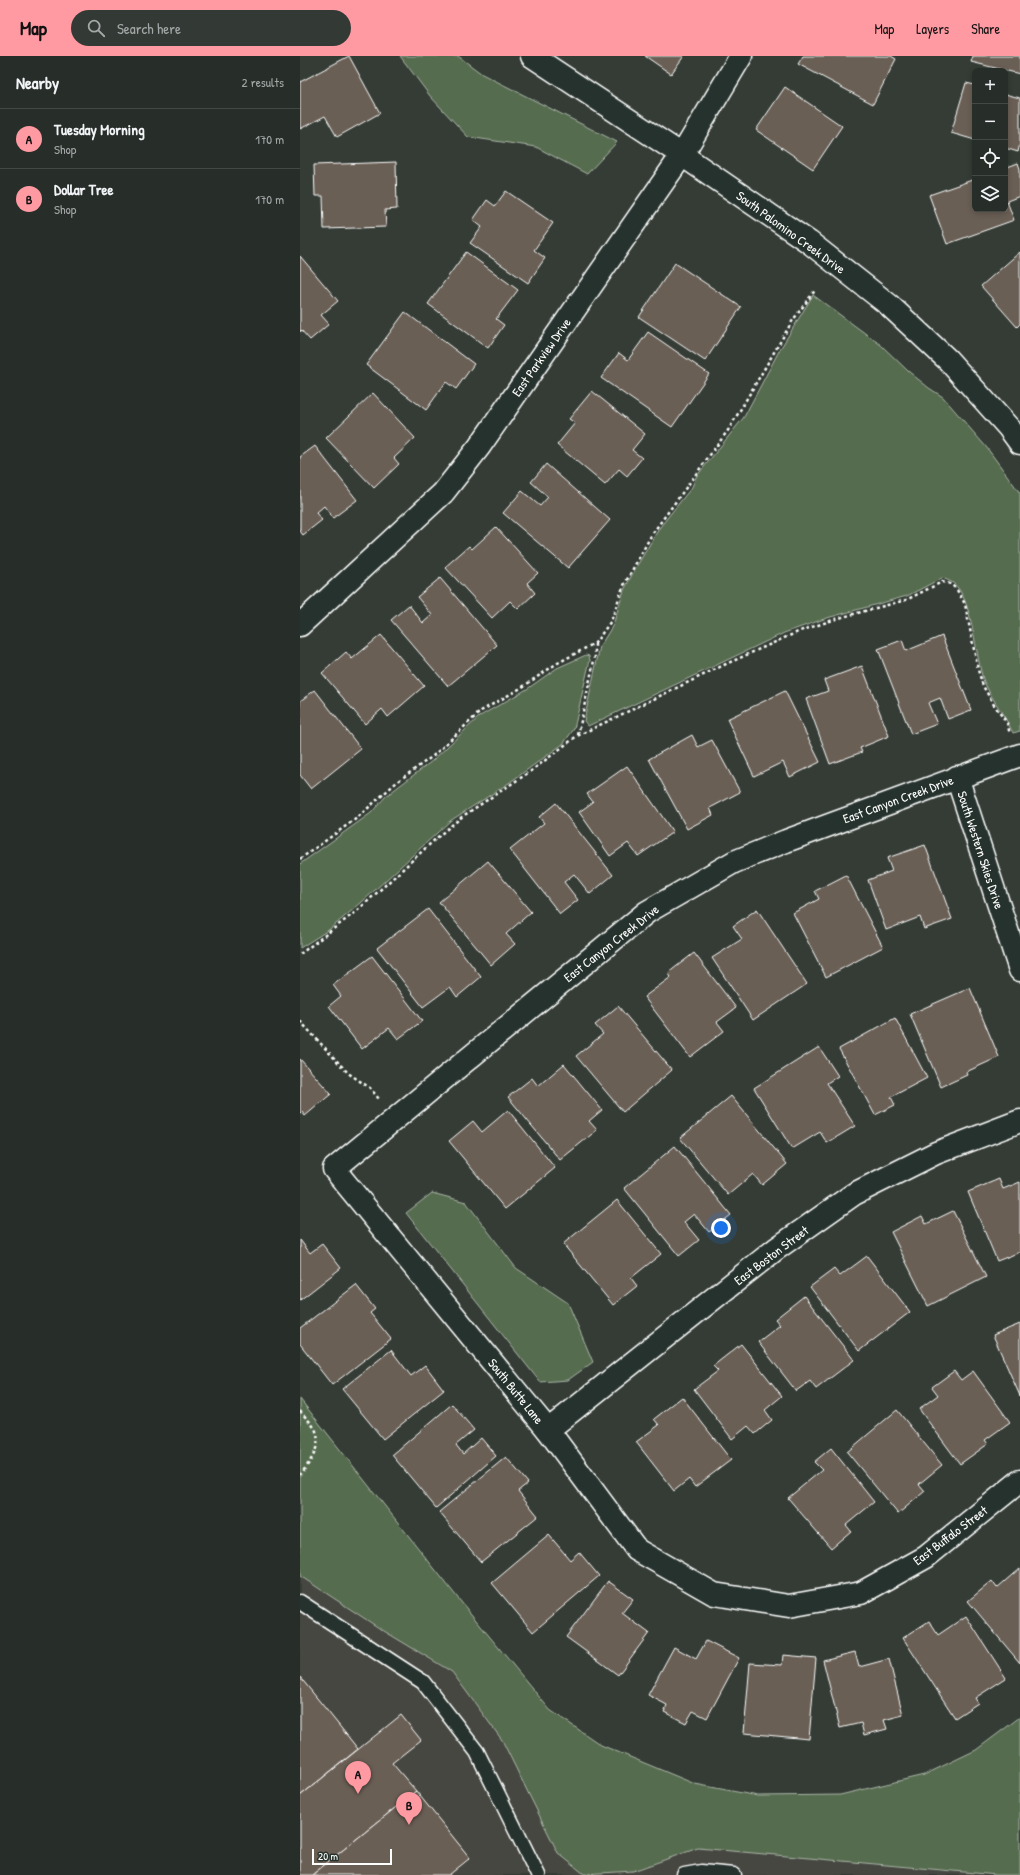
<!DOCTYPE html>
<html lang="en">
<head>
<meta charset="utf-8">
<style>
	:root { --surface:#272d28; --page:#333934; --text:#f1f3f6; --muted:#a4a8a8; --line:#434945; --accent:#ff9aa2 }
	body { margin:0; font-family:"Patrick Hand",sans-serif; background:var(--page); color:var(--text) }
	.controls { position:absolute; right:12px; top:12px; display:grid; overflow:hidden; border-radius:6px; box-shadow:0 2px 6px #0003 }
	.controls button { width:36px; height:36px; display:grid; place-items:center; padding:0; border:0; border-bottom:1px solid var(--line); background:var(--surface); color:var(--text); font:20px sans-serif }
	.scale { position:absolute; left:12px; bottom:10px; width:80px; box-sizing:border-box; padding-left:4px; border:2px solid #fff; border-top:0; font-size:11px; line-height:14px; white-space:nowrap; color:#fff; -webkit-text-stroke:3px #26332d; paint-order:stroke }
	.you { position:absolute; left:421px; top:1172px; width:14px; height:14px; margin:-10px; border:3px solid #fff; border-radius:50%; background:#1a73e8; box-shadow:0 0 0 6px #1a73e833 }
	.badge { display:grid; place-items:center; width:26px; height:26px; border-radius:50%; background:var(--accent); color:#111; font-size:13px; font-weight:700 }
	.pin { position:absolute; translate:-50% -33px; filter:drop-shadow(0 1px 2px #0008) }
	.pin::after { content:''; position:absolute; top:21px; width:14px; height:12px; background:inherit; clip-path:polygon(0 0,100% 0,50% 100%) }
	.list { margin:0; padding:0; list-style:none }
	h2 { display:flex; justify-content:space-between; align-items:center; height:52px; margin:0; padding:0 16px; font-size:17px }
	h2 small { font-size:13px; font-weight:400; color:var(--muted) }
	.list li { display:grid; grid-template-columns:26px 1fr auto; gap:12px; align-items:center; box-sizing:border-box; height:60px; padding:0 16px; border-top:1px solid var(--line) }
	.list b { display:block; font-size:15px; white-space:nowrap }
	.list p { margin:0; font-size:13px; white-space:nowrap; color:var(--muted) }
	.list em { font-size:13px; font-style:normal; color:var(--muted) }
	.icon { flex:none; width:22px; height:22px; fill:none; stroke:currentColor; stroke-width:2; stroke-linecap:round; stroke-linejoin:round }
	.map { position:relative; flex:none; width:720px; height:1819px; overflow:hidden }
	header { display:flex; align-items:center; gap:24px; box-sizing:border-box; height:56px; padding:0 20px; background:var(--accent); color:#111 }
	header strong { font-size:19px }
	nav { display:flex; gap:22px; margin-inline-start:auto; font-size:14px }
	.search { width:280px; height:36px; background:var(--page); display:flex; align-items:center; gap:10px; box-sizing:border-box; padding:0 14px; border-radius:22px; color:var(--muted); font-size:15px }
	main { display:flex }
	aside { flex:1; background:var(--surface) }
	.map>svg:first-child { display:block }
	.built { fill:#44463f }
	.green { fill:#576c50; stroke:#abb6a8 }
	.building { fill:#6a5f55; stroke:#fff }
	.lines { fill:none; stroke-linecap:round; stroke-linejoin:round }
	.service-casing { stroke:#fff; stroke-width:17 }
	.minor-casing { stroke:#fff; stroke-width:25 }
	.path { stroke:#fff; stroke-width:2.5; stroke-dasharray:3 3; stroke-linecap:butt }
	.service { stroke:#26332d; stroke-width:14 }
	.minor { stroke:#26332d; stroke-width:22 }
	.labels { text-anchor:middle; stroke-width:3.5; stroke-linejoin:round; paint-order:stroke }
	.street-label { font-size:13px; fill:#fff; stroke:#26332d }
</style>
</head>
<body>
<header>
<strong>Map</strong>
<div class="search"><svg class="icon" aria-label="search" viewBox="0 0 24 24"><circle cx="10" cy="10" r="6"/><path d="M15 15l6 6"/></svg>Search here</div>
<nav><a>Map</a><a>Layers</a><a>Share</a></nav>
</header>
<main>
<aside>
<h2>Nearby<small>2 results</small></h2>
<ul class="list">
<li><span class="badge">A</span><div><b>Tuesday Morning</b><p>Shop</p></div><em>170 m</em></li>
<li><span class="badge">B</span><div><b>Dollar Tree</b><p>Shop</p></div><em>170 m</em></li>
</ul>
</aside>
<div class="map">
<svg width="720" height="1819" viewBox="0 0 720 1819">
	<rect width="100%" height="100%" fill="#343c35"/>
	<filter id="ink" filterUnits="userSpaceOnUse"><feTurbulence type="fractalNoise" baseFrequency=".025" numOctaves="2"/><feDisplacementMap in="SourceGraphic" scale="8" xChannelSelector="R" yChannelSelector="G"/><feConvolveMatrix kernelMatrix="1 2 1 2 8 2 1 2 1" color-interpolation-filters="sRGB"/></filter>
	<g filter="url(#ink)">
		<!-- built -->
		<polygon class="built" points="0,1343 157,1541 250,1654 301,1689 395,1728 458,1740 540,1739 624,1719 676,1694 720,1661 720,1819 0,1819"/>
		<!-- green -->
		<g class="green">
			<polygon points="100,0 158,0 182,18 317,86 287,118 236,91 168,81 130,40"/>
			<path d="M513,239L581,289L608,315L629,332L643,341L687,392L720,437V675L713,677C705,659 692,644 684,626C675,601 673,542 653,527C650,525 645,523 642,522L607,540L527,562L484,577L288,670L284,665L300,590L313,569L324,534L335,513L360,471L392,431L396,421L444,361L479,295Z"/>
			<polygon points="286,599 289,600 290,604 274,673 263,688 206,729 150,765 62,846 30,873 0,892 0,808 71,757 86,740 132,705 180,660 227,633 257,612"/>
			<polygon points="132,1137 166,1146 216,1212 268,1247 293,1306 268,1324 240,1326 106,1157"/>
			<polygon points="0,1343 157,1541 250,1654 301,1689 395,1728 458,1740 540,1739 624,1719 676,1694 720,1661 720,1819 697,1819 398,1792 333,1815 284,1818 258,1797 202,1684 152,1616 79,1572 0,1520"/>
		</g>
		<!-- building -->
		<g class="building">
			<polygon points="49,0 80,57 37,81 25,60 0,73 0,26"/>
			<polygon points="345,0 384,0 371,18"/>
			<polygon points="503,0 591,0 596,3 573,48 498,8"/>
			<polygon points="673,0 720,0 720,18 671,6"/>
			<polygon points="666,27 675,29 675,84 651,77"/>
			<polygon points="485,31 542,70 513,113 456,74"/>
			<polygon points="705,38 720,42 720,87 718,96 705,92"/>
			<polygon points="96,106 97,153 85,154 86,171 24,173 23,140 15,140 14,109"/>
			<polygon points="718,107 720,113 720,140 707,145 714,164 647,188 629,139 675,123 675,153 705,153 705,112"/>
			<polygon points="206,135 253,167 234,194 245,202 228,227 170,187 182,171 173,164 187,144 195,150"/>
			<polygon points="166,196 218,234 196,263 204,269 188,292 128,248"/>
			<polygon points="720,196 720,268 717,271 681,230"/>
			<polygon points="0,200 38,245 21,259 29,268 10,284 1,274 0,276"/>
			<polygon points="375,207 441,251 405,305 339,261"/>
			<polygon points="105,256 174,308 156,333 146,326 126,354 66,309"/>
			<polygon points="348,276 409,318 372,371 301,322 319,297 328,304"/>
			<polygon points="292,335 345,378 332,394 342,402 327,420 319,413 305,429 257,389 275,367 269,363"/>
			<polygon points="73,337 115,382 94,402 99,408 74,432 26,382"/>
			<polygon points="15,390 57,444 33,462 24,450 16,457 22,464 3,479 0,475 0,401"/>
			<polygon points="246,408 310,464 268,512 203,457 222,435 240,450 248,441 231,426"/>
			<polygon points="196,471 238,517 227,527 235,537 218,553 210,545 192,562 145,511 169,490 172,493"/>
			<polygon points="140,522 197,589 148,630 91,564 109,549 123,567 132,559 117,541"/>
			<polygon points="81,579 124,630 88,661 82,653 65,668 22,617 46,596 52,603"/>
			<polygon points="642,580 671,654 648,663 640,642 628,647 637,668 611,678 578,593 602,584 606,595"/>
			<polygon points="562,610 589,680 560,692 562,696 530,708 506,643 528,635 524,624"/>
			<polygon points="15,634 61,693 11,733 0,719 0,645"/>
			<polygon points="485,635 520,706 490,721 483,706 454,720 427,663"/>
			<polygon points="392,679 398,691 412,684 440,736 410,752 413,759 387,773 349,703"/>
			<polygon points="327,710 373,776 338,800 328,787 310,800 279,756 293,746 287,738"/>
			<polygon points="256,747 313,819 290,838 274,818 264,826 278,844 260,858 210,794 244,767 239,761"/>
			<polygon points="625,789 652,863 624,873 620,861 586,874 568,824 592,815 587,802"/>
			<polygon points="188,805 231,856 206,878 215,888 191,909 139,846"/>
			<polygon points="546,819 583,891 526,921 493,857 519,843 515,835"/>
			<polygon points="128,853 181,921 157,941 150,931 123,951 77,892"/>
			<polygon points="457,853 507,928 453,964 412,902 442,883 433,870"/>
			<polygon points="394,897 436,952 417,966 424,975 390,1001 344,941 371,921 368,917"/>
			<polygon points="72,900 122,965 98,983 89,972 62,993 29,950 41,940 33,929"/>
			<polygon points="670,932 699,1001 666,1016 667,1019 641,1031 610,958"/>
			<polygon points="318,950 372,1014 323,1056 276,1000 303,978 295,969"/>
			<polygon points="595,962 627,1022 591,1041 595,1049 575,1059 539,993"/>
			<polygon points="519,991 538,1020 527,1027 555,1070 527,1087 520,1076 492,1093 454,1032"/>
			<polygon points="0,1003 31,1038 5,1060 2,1056 0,1058"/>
			<polygon points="264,1008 302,1054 289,1065 297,1074 260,1104 208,1041 232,1022 238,1030"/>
			<polygon points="431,1040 487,1108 462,1129 453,1118 428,1139 380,1082"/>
			<polygon points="208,1054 255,1112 205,1153 149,1085 173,1065 182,1076"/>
			<polygon points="375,1090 431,1159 409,1176 394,1158 384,1166 399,1184 379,1200 324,1132"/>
			<polygon points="699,1123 703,1133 720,1126 720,1196 697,1205 668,1136"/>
			<polygon points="317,1144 361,1198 331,1222 337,1230 313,1249 263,1188"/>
			<polygon points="653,1155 686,1221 628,1250 591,1176 622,1160 626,1168"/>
			<polygon points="0,1184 10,1197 22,1188 41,1212 0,1244"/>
			<polygon points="567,1200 610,1256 559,1295 510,1231 534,1213 540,1220"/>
			<polygon points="56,1229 75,1253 70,1257 91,1283 32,1329 0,1288 0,1272"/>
			<polygon points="504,1240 554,1304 516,1333 510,1325 496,1335 458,1286 480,1269 475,1263"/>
			<polygon points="720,1268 720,1340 693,1279"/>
			<polygon points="441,1288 482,1340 465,1354 472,1364 455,1378 448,1370 432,1383 394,1333 418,1315 413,1310"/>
			<polygon points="91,1294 111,1320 125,1309 144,1334 83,1383 42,1333"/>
			<polygon points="654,1315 661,1324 673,1315 710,1366 685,1384 688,1388 660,1408 619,1353 638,1339 632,1331"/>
			<polygon points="382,1341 431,1404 395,1431 389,1423 374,1435 336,1386 359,1369 354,1363"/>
			<polygon points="152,1348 174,1374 156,1389 163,1398 181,1382 196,1400 136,1452 92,1399"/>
			<polygon points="597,1354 642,1409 619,1428 625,1435 598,1458 547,1396"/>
			<polygon points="531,1392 574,1446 546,1469 551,1475 531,1492 488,1442 522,1414 514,1406"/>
			<polygon points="206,1401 228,1427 218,1435 238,1460 181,1506 139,1456"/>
			<polygon points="249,1479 270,1504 279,1496 299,1520 233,1576 192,1527"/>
			<polygon points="720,1512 720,1607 668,1545 692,1525 697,1532"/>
			<polygon points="308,1525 333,1543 322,1557 349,1577 318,1619 266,1581"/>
			<polygon points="666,1560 706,1622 675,1642 678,1647 655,1662 603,1582 629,1565 638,1579"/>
			<polygon points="406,1585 439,1602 407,1662 393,1655 386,1667 364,1656 367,1649 348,1639 374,1591 396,1603"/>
			<polygon points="555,1596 559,1611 589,1603 603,1659 584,1664 587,1673 564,1679 561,1667 540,1672 523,1604"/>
			<polygon points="483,1599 516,1602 509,1683 444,1677 450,1607 482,1609"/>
			<polygon points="0,1621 58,1693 0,1740"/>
			<polygon points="101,1659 121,1684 92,1707 116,1735 12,1819 0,1819 0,1740"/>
			<polygon points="116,1735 170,1802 149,1819 12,1819"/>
		</g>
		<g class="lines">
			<!-- service casing -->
			<g class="service-casing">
				<g id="service">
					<polyline points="0,1546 123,1626 177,1696 238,1819"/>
					<polyline points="384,1819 401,1816 434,1819"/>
				</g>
			</g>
			<!-- minor casing -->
			<g class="minor-casing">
				<g id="minor">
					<polyline points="232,0 382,99 509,186 589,249 648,304 709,372 720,387"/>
					<polyline points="0,569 143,437 179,391 382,99 441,0"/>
					<polyline points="720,699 486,785 434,806 347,856 34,1113 248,1374 337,1494 414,1538 489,1550 561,1537 626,1501 720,1425"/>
					<polyline points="657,721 720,914"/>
					<polyline points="248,1374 476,1193 554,1138 636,1097 720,1065"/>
				</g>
			</g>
			<!-- path -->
			<g class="path">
				<polyline points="278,679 295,600 295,588"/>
				<polyline points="0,803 57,762 98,725 133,700 181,655 221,632 256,608 295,587 311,565 323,531 352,478 429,373 493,264 516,233"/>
				<polyline points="0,898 57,855 141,778 163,760 231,715 277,680 424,609 500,575 539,562 606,544 642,526 651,528 657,534 665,548 678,614 683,630 694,649 707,667 710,678"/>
				<polyline points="0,965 48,1017 70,1032 79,1043"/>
				<path d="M0,1355C5,1361 13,1368 16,1375C22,1390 9,1408 0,1419"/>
			</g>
			<!-- service -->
			<use href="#service" class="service"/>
			<!-- minor -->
			<use href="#minor" class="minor"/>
		</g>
	</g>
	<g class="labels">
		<!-- street labels -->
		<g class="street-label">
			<text transform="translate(491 176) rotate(36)" y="5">South Palomino Creek Drive</text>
			<text transform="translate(241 301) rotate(-55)" y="5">East Parkview Drive</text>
			<text transform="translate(598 743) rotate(-20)" y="5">East Canyon Creek Drive</text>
			<text transform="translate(681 794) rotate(72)" y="5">South Western Skies Drive</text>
			<text transform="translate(311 887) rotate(-38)" y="5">East Canyon Creek Drive</text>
			<text transform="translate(471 1199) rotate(-37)" y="5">East Boston Street</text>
			<text transform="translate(216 1335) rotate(51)" y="5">South Butte Lane</text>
			<text transform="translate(650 1479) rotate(-37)" y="5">East Buffalo Street</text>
		</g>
	</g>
</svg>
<div class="controls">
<button>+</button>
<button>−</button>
<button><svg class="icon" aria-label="locate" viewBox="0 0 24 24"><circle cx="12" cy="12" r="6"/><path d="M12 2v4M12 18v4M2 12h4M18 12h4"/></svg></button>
<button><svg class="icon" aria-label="layers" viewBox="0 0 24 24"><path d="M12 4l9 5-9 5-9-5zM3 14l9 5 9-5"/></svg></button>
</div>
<div class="scale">20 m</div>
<div class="you"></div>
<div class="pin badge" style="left:58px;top:1738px">A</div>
<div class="pin badge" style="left:109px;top:1769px">B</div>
</div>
</main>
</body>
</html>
